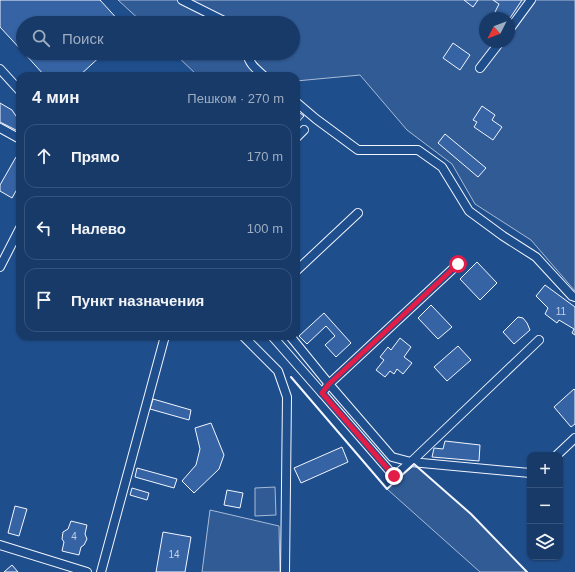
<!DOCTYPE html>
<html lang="ru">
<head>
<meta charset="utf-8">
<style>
	:root { --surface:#173a69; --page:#244571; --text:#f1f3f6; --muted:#9eadc0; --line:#36547d }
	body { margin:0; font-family:Helvetica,sans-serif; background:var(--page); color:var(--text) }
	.controls { position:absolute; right:12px; bottom:12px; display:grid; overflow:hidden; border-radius:8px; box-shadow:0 1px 3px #0004 }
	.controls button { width:36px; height:36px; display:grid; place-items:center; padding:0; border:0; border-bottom:1px solid var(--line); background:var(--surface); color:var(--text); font:20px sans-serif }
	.compass { position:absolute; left:479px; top:12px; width:36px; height:36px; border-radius:50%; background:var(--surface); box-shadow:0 1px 3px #0004; rotate:228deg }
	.stop { position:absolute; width:12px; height:12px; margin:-9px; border:3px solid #e11d48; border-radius:50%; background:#fff }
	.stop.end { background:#e11d48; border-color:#fff; box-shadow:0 1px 4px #0008 }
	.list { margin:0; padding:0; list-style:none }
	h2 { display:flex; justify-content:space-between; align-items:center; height:52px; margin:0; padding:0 16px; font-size:17px }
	h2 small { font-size:13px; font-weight:400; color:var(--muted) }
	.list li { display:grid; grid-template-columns:26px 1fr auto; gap:12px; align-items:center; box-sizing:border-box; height:64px; margin:0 8px 8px; padding:0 8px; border:1px solid var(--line); border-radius:12px }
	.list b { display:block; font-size:15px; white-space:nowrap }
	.list em { font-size:13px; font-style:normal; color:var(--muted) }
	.icon { flex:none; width:22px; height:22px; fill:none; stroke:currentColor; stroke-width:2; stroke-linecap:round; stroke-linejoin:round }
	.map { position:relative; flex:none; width:575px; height:572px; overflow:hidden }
	.search { position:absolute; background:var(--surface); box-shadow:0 1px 3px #0004; left:16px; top:16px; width:284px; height:44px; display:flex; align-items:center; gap:10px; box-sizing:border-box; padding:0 14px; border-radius:22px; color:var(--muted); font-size:15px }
	.panel { position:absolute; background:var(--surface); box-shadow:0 1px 3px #0004; left:16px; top:72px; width:284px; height:268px; border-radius:12px }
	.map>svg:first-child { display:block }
	.built { fill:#305b95; stroke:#a8bbd7; fill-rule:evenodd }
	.building { fill:#3563a3; stroke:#f2f6ff }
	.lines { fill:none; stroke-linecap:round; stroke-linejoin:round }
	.minor-casing { stroke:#f2f6ff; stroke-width:10 }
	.minor { stroke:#1f4e8c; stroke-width:8 }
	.wall { stroke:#f2f6ff; stroke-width:2 }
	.route { stroke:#e11d48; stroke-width:5 }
	.labels { text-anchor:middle; stroke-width:3; stroke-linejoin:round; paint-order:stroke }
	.number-label { font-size:10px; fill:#c3d1e8 }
</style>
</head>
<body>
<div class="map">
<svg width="575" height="572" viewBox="0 0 575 572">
	<rect width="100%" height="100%" fill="#1f4e8c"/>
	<!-- built -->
	<g class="built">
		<path d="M118,0H575V291L531,240L475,204L452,164L407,130L360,75L296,81V76H198L174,53H293V23H143ZM485,18H509V42H485Z"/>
		<polygon points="414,464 471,514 527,572 480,572 387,489"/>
		<polygon points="275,487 276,515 255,516 255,488"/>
		<polygon points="210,510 279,526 280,572 202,572"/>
	</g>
	<!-- building -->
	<g class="building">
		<polygon points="0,0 100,0 121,23 23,23 23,52 0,27"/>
		<polygon points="464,0 478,0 473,7"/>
		<polygon points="493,0 522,0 510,18 509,17 508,18 492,18 496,13 495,12 499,4"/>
		<polygon points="453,43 470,55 460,70 443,58"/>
		<polygon points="24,53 104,53 79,76 45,76"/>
		<polygon points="0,103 12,110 20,122 20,132 0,122"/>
		<polygon points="482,106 495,115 492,120 502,127 493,140 474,127 477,122 473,120"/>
		<polygon points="296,110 304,116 296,125"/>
		<polygon points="445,134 486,168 478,177 438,143"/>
		<polygon points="16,157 20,160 20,184 12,198 0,191 0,185"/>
		<polygon points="477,262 497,283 480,300 460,279"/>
		<polygon points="545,285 575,307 575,335 572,333 574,329 559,320 557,323 545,314 548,308 536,296"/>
		<polygon points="431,305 452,327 438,339 418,318"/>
		<polygon points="324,313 351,343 336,357 325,345 335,336 326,326 307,344 299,336"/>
		<polygon points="518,317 523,318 527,323 530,330 514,344 503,332"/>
		<polygon points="400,338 411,347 404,357 412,363 403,374 397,369 394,374 390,371 385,377 376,370 384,360 380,357 388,347 391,350"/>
		<polygon points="458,346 471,360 447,381 434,367"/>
		<polygon points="574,389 575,390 575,424 571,427 554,407"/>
		<polygon points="153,399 191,410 189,420 150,409"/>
		<polygon points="211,423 224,455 219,469 194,493 182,481 196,465 200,449 195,428"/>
		<polygon points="445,441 480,445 479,461 432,457 434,448 443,449"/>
		<polygon points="342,447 348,462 301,483 294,468"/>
		<polygon points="137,468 177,479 174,488 135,477"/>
		<polygon points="132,488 149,493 147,500 130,495"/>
		<polygon points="227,490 243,493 240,508 224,505"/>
		<polygon points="15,506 27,509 19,536 8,533"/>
		<polygon points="71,521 87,525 85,534 87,539 84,545 81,547 79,555 62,551 64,542 62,539 63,532 68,529"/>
		<polygon points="163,532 191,537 185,572 156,572"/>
		<polygon points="12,565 18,572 4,572"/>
	</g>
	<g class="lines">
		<!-- minor casing -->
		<g class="minor-casing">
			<g id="minor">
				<polyline points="182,0 228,23"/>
				<polyline points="509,30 531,0"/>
				<path d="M247,53C249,64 256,69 264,76"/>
				<polyline points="480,68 500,42"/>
				<polyline points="0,69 20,91"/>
				<polyline points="296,102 316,119 358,150 418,150 442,167 469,211 503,236 536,257 572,296 575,297"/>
				<polyline points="0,128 20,139"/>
				<polyline points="296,138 304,130"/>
				<polyline points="0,267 20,228"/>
				<polyline points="296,271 358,213"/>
				<polyline points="243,336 278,371 287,397 285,572"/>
				<polyline points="272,336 322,393 329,384 458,264"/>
				<polyline points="290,336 329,384 392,457 411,462"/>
				<polyline points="322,393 394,476 411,462"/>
				<polyline points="557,455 575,438"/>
				<polyline points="530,473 411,462 539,340"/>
				<polyline points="0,545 87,572"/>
				<polyline points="101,572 165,336"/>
			</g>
		</g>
		<!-- minor -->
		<use href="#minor" class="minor"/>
		<!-- wall -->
		<polyline class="wall" points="291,377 387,489 414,464 471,514 527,572"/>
	</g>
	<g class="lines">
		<!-- route -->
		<polyline class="route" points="394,476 322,393 329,384 458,264"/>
	</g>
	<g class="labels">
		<!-- number labels -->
		<g class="number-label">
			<text x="561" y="315">11</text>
			<text x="74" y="540">4</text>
			<text x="174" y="558">14</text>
		</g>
	</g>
</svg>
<div class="controls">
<button>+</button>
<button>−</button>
<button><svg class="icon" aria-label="layers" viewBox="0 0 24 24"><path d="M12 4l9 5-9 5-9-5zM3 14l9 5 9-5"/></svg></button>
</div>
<svg class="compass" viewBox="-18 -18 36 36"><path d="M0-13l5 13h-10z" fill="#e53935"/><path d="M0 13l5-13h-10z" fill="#9eadc0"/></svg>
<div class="stop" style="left:458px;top:264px"></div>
<div class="stop end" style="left:394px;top:476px"></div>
<div class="search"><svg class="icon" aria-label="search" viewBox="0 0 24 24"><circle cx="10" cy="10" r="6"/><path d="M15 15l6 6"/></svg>Поиск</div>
<section class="panel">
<h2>4 мин<small>Пешком · 270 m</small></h2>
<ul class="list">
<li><svg class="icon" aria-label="ahead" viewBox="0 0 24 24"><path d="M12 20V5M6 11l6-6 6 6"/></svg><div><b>Прямо</b></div><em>170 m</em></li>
<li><svg class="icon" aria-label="left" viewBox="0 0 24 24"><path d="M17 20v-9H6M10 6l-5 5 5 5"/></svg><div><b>Налево</b></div><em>100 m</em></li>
<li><svg class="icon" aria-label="arrive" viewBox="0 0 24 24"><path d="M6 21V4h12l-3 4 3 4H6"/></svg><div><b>Пункт назначения</b></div></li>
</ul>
</section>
</div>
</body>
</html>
